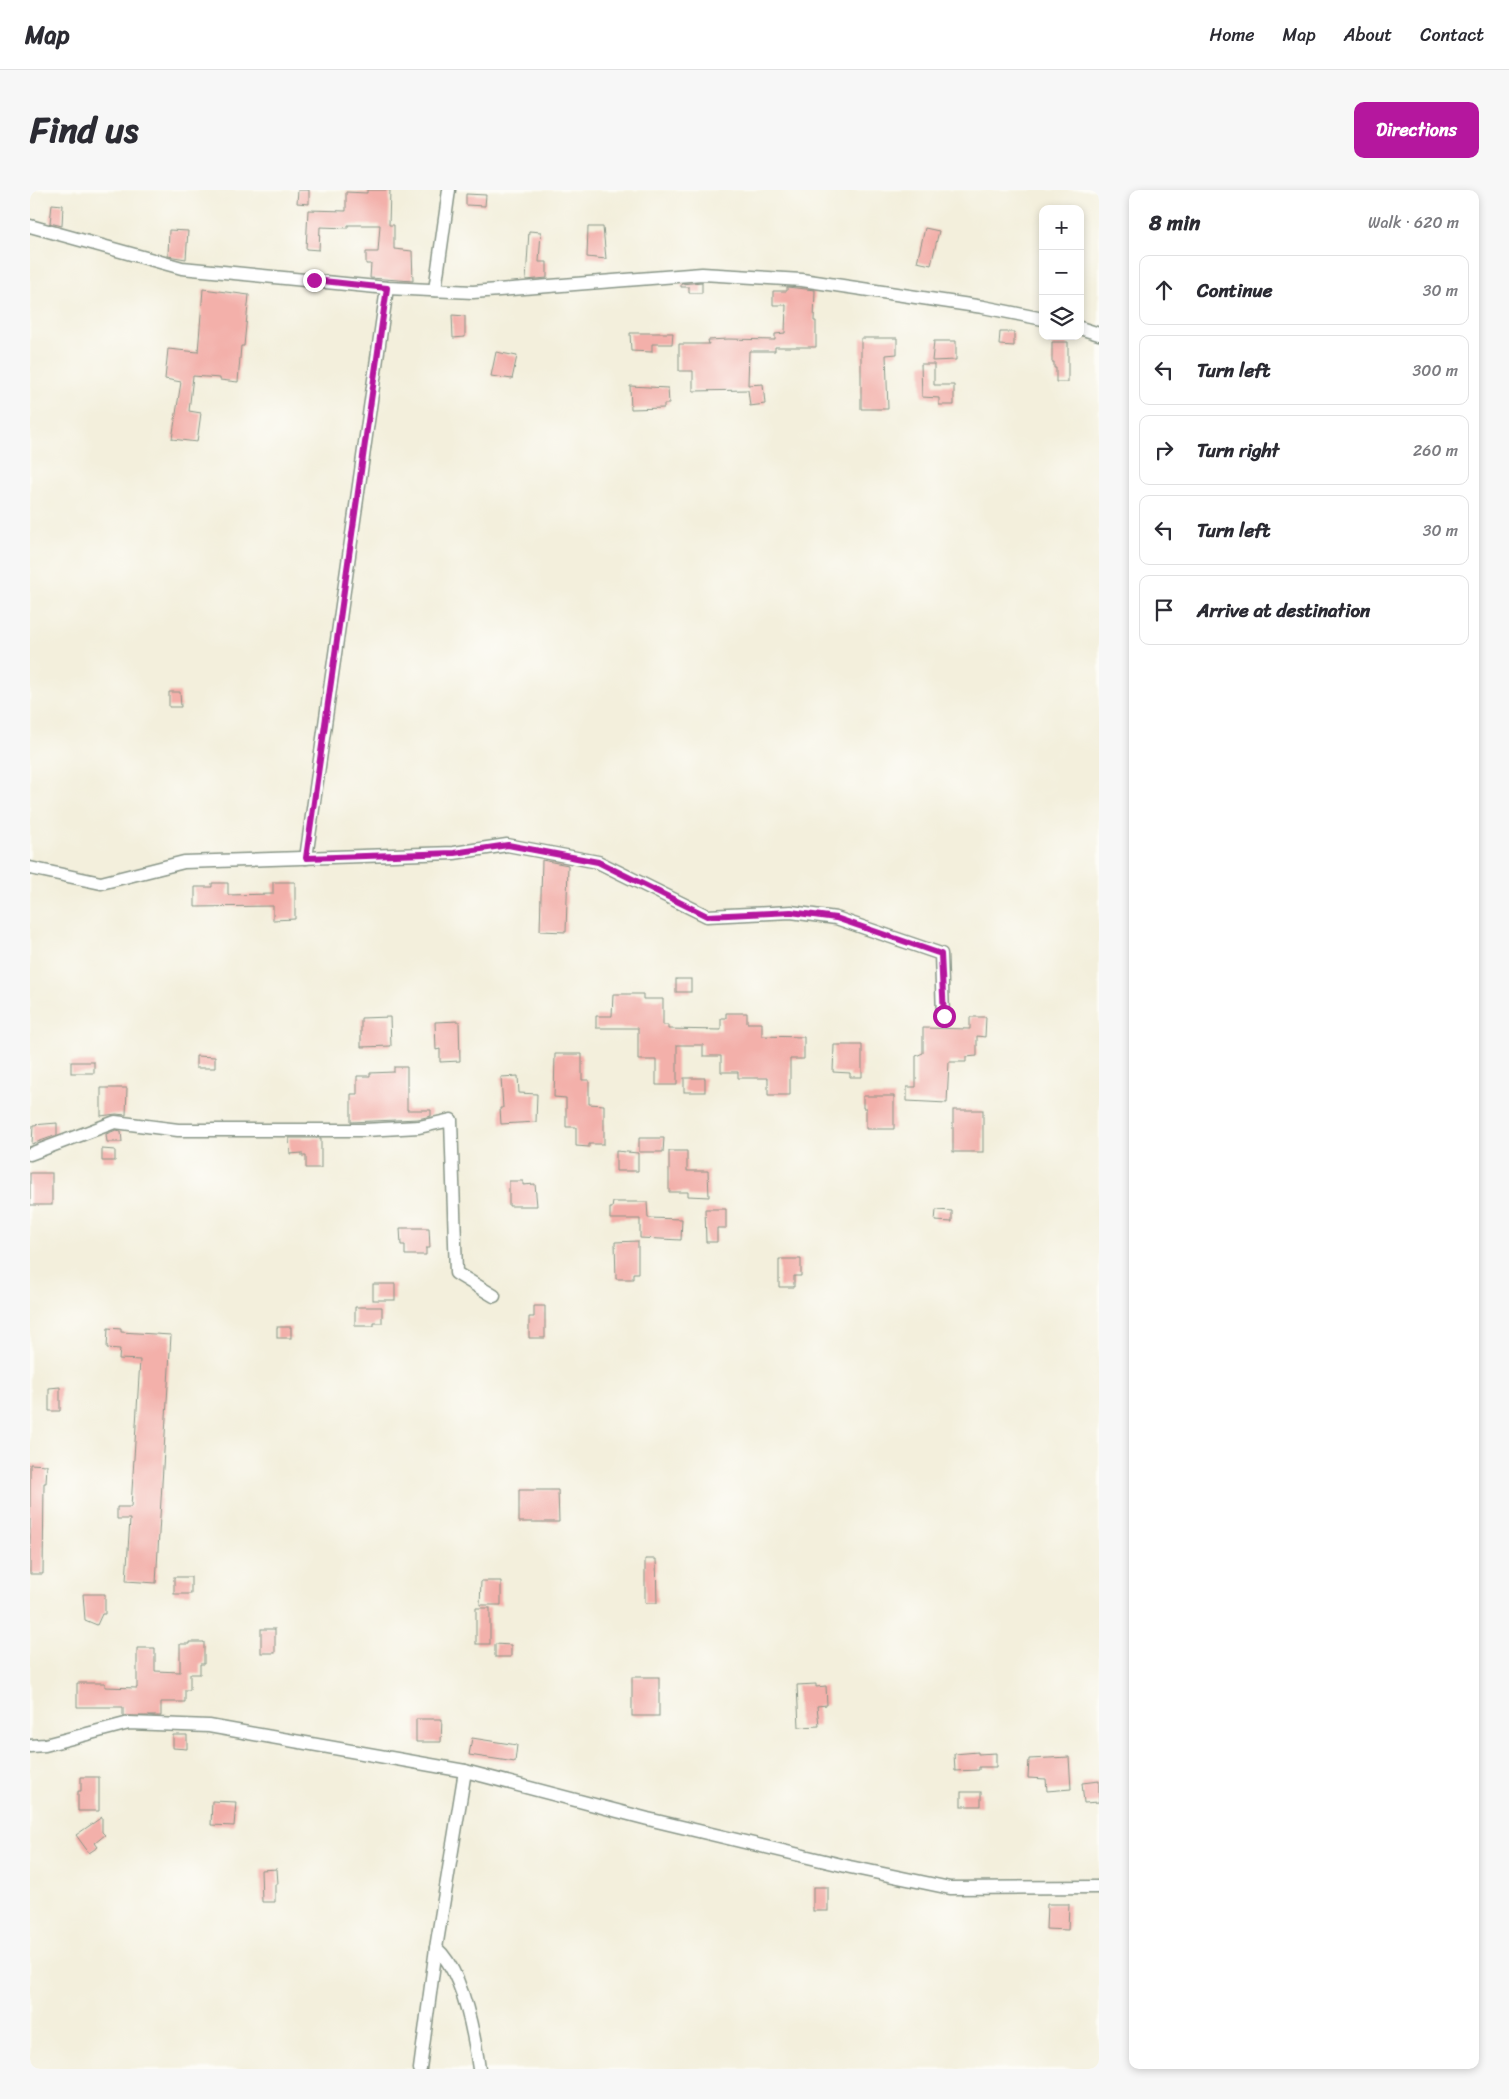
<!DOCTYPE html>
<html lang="en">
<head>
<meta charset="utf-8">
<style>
	:root { --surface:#fff; --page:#f7f7f7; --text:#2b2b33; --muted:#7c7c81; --line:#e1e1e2; --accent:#b5179e }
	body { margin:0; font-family:Sriracha,sans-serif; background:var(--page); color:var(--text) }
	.controls { position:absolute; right:15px; top:15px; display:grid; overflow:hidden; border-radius:10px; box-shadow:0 2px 8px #0003 }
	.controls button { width:45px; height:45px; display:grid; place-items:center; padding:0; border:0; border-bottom:1px solid var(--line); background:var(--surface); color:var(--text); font:25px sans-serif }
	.stop { position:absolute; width:15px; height:15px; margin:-11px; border:4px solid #b5179e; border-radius:50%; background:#fff }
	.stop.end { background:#b5179e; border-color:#fff; box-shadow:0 1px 5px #0008 }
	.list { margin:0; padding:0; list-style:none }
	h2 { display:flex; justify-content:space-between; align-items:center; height:65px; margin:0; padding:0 20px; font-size:21px }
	h2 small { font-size:16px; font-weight:400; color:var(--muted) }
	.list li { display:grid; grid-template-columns:32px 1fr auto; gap:15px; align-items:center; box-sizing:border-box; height:70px; margin:0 10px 10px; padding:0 10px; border:1px solid var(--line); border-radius:10px }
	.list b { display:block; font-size:19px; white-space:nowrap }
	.list em { font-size:16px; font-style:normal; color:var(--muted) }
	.icon { flex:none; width:28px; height:28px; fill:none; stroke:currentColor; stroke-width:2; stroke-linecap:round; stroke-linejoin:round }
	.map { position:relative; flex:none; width:1069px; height:1879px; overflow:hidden; border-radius:10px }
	header { display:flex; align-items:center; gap:30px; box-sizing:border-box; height:70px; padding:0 25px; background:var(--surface); border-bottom:1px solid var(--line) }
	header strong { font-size:24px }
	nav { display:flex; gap:28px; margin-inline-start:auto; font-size:18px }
	.intro { display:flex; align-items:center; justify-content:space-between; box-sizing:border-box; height:120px; padding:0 30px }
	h1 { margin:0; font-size:35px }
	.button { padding:12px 22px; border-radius:10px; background:var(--accent); color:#fff; font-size:18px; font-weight:700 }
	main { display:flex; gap:30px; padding:0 30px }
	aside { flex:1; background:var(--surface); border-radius:10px; box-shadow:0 2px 8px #0003 }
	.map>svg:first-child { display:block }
	.building { fill:#f3b0aa }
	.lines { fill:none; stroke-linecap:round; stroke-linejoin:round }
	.minor-casing { stroke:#899688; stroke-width:15 }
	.minor { stroke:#fff; stroke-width:12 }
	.route { stroke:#b5179e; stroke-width:6 }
</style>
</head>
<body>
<header>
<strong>Map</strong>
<nav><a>Home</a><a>Map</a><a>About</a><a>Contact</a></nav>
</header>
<div class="intro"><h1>Find us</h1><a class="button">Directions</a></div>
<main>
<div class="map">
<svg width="1069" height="1879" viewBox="0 0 1069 1879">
	<rect width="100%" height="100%" fill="#fdfcf7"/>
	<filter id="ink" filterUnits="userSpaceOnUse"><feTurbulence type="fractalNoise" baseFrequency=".02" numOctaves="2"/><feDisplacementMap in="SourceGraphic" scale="10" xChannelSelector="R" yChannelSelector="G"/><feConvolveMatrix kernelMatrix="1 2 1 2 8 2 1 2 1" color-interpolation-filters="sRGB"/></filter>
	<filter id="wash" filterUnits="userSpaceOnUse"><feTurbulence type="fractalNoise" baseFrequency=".0096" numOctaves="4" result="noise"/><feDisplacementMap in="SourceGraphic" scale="20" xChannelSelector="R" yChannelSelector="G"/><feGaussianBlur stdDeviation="1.12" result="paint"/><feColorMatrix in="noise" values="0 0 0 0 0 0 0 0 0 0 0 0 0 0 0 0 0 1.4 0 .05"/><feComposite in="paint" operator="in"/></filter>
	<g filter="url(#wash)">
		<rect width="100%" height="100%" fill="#f3efdc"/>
		<g id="blocks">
			<!-- building -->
			<g class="building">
				<polygon points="268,0 279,0 279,14 267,13"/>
				<polygon points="337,0 360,0 359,35 364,35 364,59 382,61 383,91 340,88 341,74 336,74 336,62 348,62 350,35 318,35 318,38 290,37 289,60 276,59 278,20 316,21 316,2 337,3"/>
				<polygon points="436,4 456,5 455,16 436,15"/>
				<polygon points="22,14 33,15 32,36 20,33"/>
				<polygon points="558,37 573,37 576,69 557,67"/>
				<polygon points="895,38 909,41 901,75 887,72"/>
				<polygon points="139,40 158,41 156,69 138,66"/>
				<polygon points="499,41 511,42 509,72 517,72 517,88 496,90"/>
				<polygon points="672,92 672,103 659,103 659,97 651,97 651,94"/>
				<polygon points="757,97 785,100 784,131 786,131 786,157 745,157 745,161 719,161 718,195 733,194 735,214 720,216 718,200 663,201 663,181 649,181 649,154 679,154 678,150 698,149 745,150 745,144 755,143 756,115 743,115 743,101 757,101"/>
				<polygon points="173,99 219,105 214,156 211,156 208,192 190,190 190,188 163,186 159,221 171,223 167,252 142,249 151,192 135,189 138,159 168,162"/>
				<polygon points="422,125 435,126 435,147 423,148"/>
				<polygon points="970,142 984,142 984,156 969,155"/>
				<polygon points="600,143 643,143 642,154 622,154 622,162 601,161"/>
				<polygon points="831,148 867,148 867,164 856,165 858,219 831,219"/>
				<polygon points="904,151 926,151 926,170 902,171"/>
				<polygon points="1022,152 1038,152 1038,192 1026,192 1026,178 1024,178 1024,172 1022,172"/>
				<polygon points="466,162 487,166 482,189 461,186"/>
				<polygon points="891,174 904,174 904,195 924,195 924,215 909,215 909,208 892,207"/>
				<polygon points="600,196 638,198 639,214 634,214 634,218 601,219"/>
				<polygon points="139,502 150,502 151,517 139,517"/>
				<polygon points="512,670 538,675 536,742 510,741"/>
				<polygon points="243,692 265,692 265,729 243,730 243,716 165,717 165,697 182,697 182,693 198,693 198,705 243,704"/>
				<rect x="646" y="789" width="15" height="13"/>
				<polygon points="583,804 613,804 613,809 633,809 633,835 638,835 638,839 691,840 691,828 696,828 696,823 717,823 717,833 732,833 732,846 774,847 774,869 760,869 760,905 738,905 738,888 708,888 708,882 691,882 691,866 673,866 673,855 647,855 647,895 626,895 626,870 608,870 608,838 566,838 566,826 582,826"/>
				<polygon points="360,827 361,856 331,857 331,828"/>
				<polygon points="940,827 956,827 955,847 947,846 947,866 936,867 936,872 919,872 917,913 877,911 877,897 886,897 886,866 893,863 893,838 940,839"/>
				<polygon points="429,831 430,871 410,872 410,859 406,860 405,832"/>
				<polygon points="804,855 832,855 832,887 820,887 820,883 803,882"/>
				<polygon points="525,864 552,864 552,890 559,890 559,914 574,915 574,954 559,954 559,957 546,956 546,937 536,937 536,908 524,907"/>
				<polygon points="166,866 185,867 185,878 166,878"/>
				<rect x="41" y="872" width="23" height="11"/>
				<polygon points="364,877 377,877 377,920 401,920 401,926 388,929 321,932 321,904 327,904 327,886 340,886 340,883 364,882"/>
				<polygon points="488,886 489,903 507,904 506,932 471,934 470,918 473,918 471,887"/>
				<rect x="654" y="888" width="21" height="14"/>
				<polygon points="71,898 97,898 96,925 86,924 71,926"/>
				<polygon points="833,906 864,906 864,939 836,939 836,918 833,918"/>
				<rect x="923" y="920" width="30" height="42"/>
				<polygon points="27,933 27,945 2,954 3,935"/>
				<polygon points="86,940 91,941 92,952 77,952 76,944"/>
				<polygon points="259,948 291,948 291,978 276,978 276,966 272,966 272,963 260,964"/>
				<polygon points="609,948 634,948 633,962 609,962"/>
				<polygon points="72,959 85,960 85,971 72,971"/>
				<polygon points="586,961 608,963 608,981 586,981"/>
				<polygon points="639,961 657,961 657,981 678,981 679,1007 658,1006 658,1002 639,1002"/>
				<rect x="0" y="983" width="22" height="32"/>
				<polygon points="479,991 493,991 493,995 505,994 507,1016 479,1016"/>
				<polygon points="583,1012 617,1012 618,1028 652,1029 651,1050 610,1048 610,1029 580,1029 580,1018 582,1018"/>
				<polygon points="675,1019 696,1019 696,1038 687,1038 687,1052 676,1052"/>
				<polygon points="906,1020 922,1021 922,1032 905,1031"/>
				<polygon points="370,1038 399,1038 400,1058 396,1058 396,1065 375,1065 375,1055 371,1055"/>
				<polygon points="608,1051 608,1083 603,1083 603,1089 586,1089 585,1052"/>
				<polygon points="749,1069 771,1069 771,1086 764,1086 764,1097 749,1097"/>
				<rect x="343" y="1094" width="22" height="16"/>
				<polygon points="504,1116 515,1116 515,1148 499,1148 499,1127 504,1127"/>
				<polygon points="325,1117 352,1117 352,1133 344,1133 344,1136 325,1136"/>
				<rect x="247" y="1137" width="14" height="11"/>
				<polygon points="78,1138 91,1139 91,1142 141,1145 126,1393 96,1391 100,1329 87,1329 87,1317 101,1317 110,1170 89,1169 90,1159 77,1158"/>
				<polygon points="30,1197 30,1221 19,1221 19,1198"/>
				<polygon points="0,1274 17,1275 16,1293 14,1293 13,1384 0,1384"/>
				<polygon points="489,1300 528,1300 529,1332 489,1332"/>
				<polygon points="615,1369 626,1369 627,1413 615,1413"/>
				<rect x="144" y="1387" width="17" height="17"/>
				<polygon points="451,1391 471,1391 471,1415 450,1415"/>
				<polygon points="53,1404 75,1404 75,1424 72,1424 67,1435 55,1430"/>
				<rect x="446" y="1418" width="14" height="36"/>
				<rect x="231" y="1439" width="14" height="24"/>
				<polygon points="159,1452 174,1452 174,1474 170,1474 170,1484 160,1484 160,1500 155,1500 155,1512 131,1512 131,1526 93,1526 93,1517 47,1517 47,1493 75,1493 75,1497 107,1498 107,1458 125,1458 125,1481 150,1482 150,1454 159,1454"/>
				<polygon points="465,1454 481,1455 481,1467 465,1467"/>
				<rect x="602" y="1487" width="27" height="39"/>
				<polygon points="786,1494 786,1497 796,1496 797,1515 787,1516 789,1536 769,1537 767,1495"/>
				<polygon points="386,1529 412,1529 411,1552 386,1552"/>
				<polygon points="143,1545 157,1545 157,1559 143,1558"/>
				<polygon points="442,1548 487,1555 485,1572 439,1565"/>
				<polygon points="948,1562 948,1564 966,1563 966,1577 949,1577 949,1580 925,1581 924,1564"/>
				<polygon points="1039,1567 1041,1599 1017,1601 1016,1589 998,1588 999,1569"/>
				<polygon points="51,1587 69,1587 69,1621 48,1621 48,1601 51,1601"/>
				<polygon points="1069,1591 1069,1612 1054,1613 1052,1593"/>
				<rect x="931" y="1602" width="20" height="14"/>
				<polygon points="182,1611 206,1612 204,1636 181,1635"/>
				<polygon points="72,1627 72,1642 75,1645 65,1653 68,1657 59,1663 46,1645"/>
				<polygon points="247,1679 248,1694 245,1694 245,1712 232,1712 231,1680"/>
				<rect x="783" y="1697" width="15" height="24"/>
				<polygon points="1017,1714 1039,1714 1038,1740 1016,1739"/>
			</g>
		</g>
	</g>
	<g filter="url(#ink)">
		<use href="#blocks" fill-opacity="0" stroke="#899688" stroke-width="1"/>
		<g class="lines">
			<!-- minor casing -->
			<g class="minor-casing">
				<g id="minor">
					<polyline points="0,36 152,78 357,98 443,102 672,84 772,90 953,117 1013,129"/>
					<polyline points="405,100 419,0"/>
					<polyline points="1050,138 1069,144"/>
					<polyline points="276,668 357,98"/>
					<polyline points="0,678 71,693 154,672 424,663 477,655 568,672 677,726 761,722 806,728 911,764 913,826"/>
					<polyline points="0,964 85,932 148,940 335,940 389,937 421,930 426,1083 464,1106"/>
					<polyline points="0,1556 15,1555 99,1533 179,1536 435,1581 618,1629 820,1677 920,1698 1069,1697"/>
					<path d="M406,1758C433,1781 444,1844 449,1879"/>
					<polyline points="390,1879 406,1758 435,1581"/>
				</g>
			</g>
			<!-- minor -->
			<use href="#minor" class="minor"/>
		</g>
	</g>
	<g class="lines" filter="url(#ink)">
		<!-- route -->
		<polyline class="route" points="284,90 357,98 276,668 424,663 478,655 568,672 677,726 761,722 806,728 911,764 914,826"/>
	</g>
</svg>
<div class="controls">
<button>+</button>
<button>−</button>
<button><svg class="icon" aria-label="layers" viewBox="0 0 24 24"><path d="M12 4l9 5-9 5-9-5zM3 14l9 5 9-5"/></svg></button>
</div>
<div class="stop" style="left:914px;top:826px"></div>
<div class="stop end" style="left:284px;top:90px"></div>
</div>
<aside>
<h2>8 min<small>Walk · 620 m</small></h2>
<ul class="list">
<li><svg class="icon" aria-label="ahead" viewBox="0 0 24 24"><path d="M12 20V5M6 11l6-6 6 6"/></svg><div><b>Continue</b></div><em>30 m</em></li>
<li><svg class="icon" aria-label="left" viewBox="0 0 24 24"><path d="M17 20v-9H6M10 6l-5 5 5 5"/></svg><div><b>Turn left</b></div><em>300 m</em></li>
<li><svg class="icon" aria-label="right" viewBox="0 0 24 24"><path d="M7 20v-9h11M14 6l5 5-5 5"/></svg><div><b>Turn right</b></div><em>260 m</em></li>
<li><svg class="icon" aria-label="left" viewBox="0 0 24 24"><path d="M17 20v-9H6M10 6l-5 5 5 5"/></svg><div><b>Turn left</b></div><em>30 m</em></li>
<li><svg class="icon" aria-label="arrive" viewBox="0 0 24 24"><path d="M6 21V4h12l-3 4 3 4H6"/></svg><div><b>Arrive at destination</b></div></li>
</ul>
</aside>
</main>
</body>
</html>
